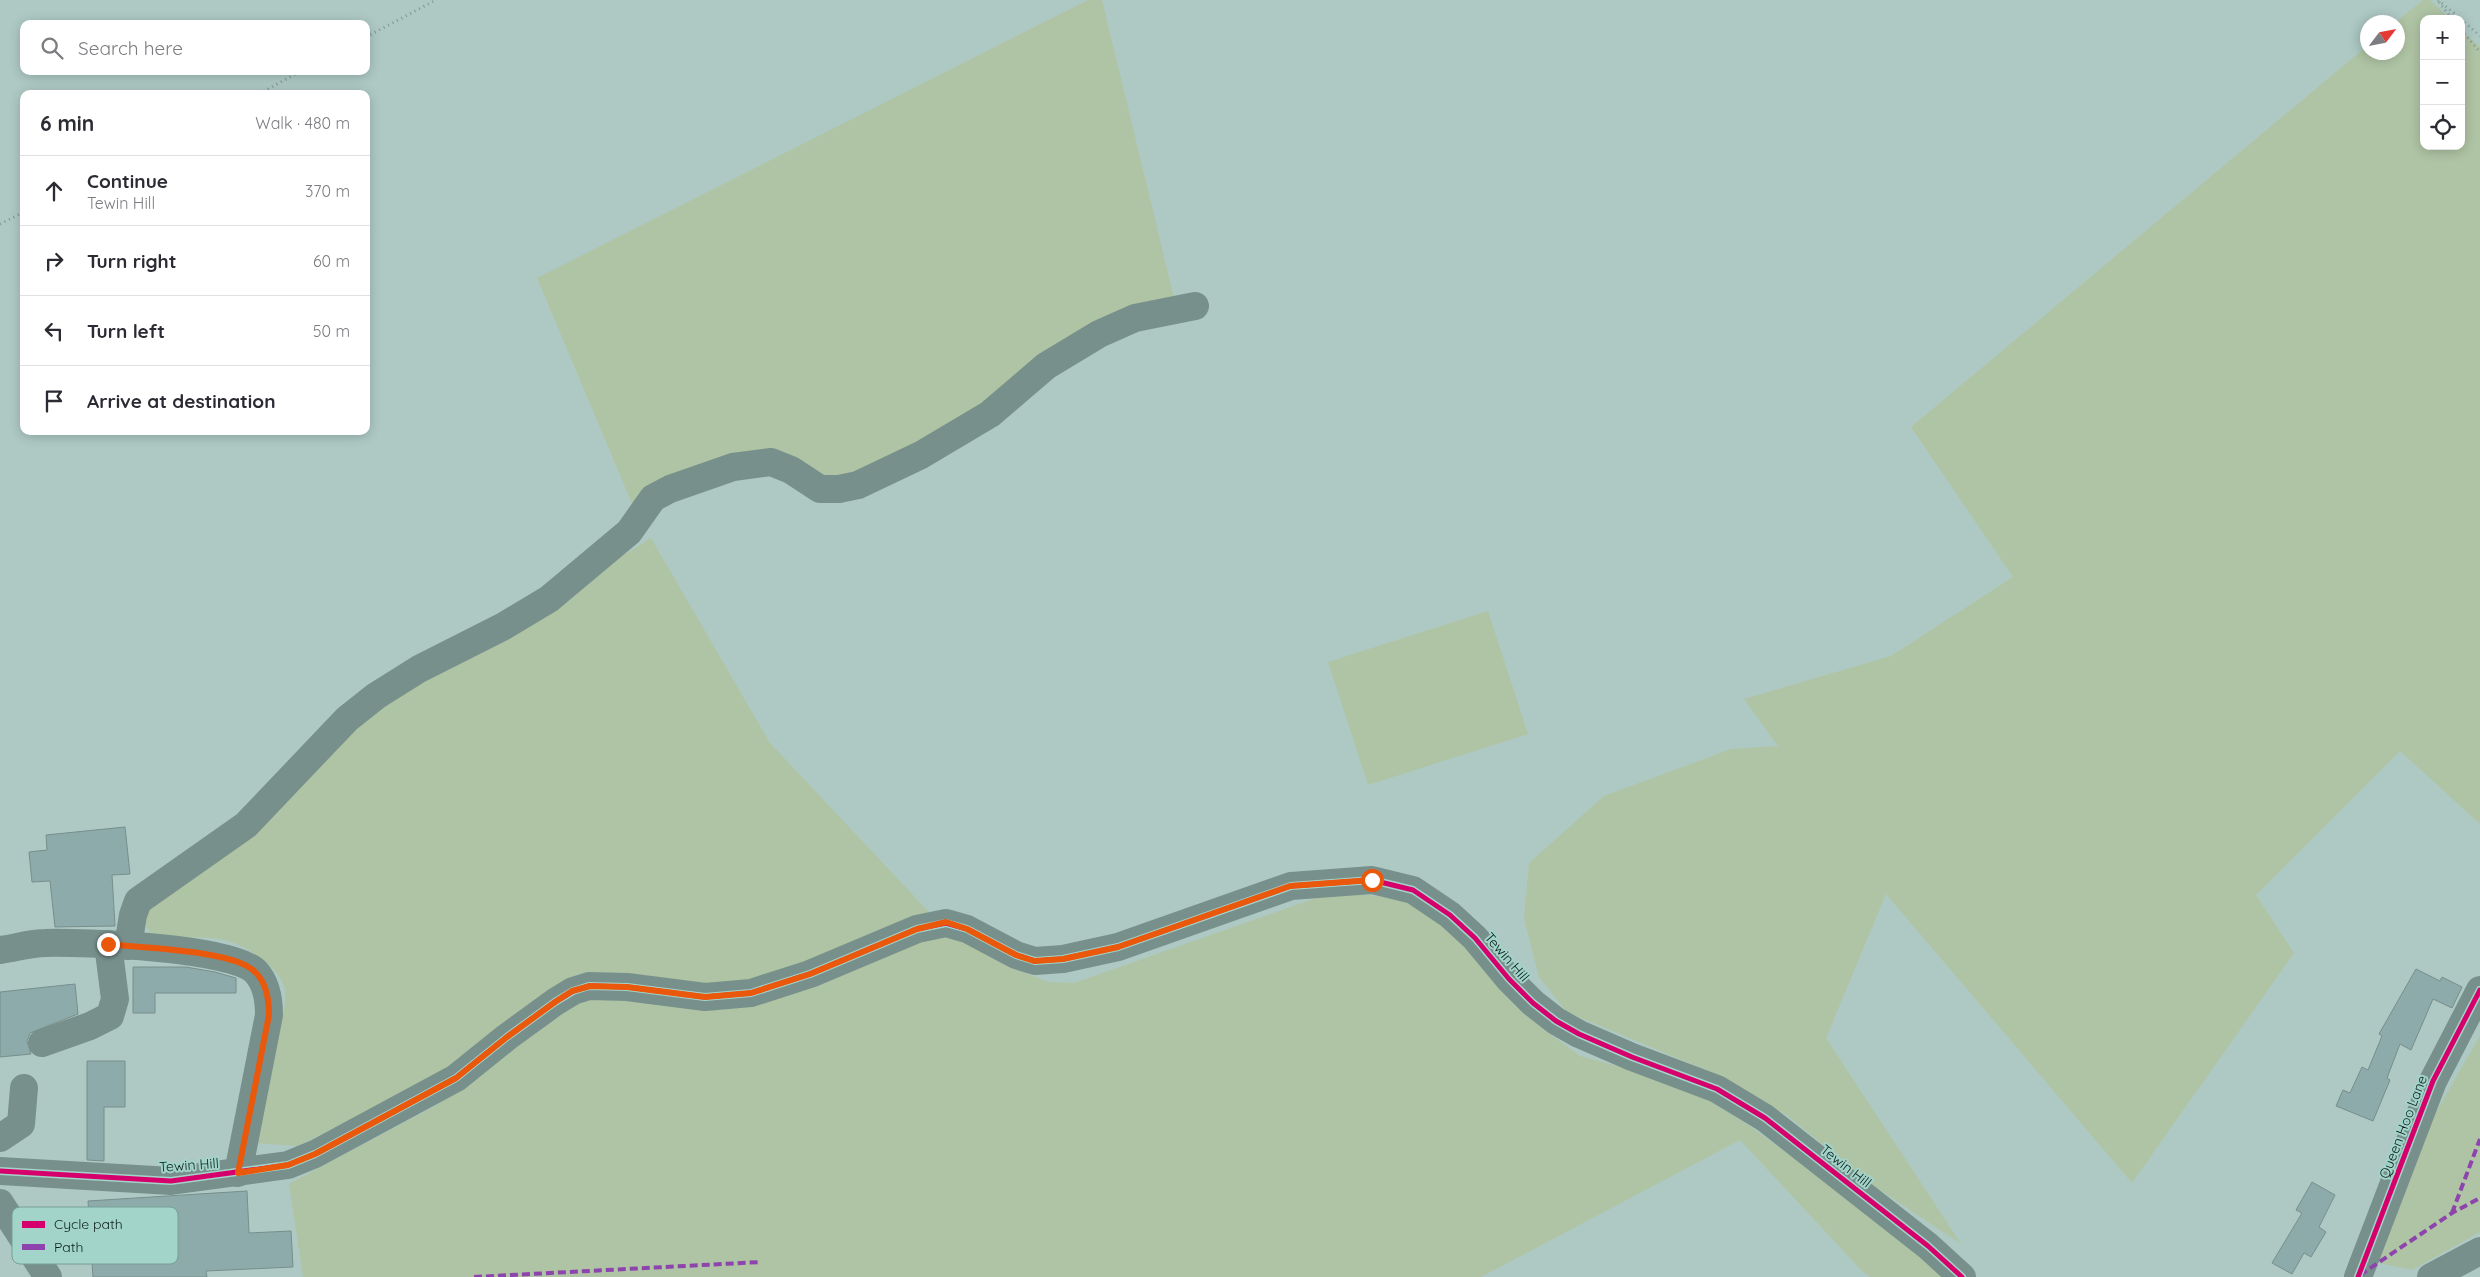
<!DOCTYPE html>
<html lang="en">
<head>
<meta charset="utf-8">
<style>
	:root { --surface:#fff; --page:#f2f2f3; --text:#2b2b33; --muted:#7c7c81; --line:#e1e1e2 }
	body { margin:0; font-family:Quicksand,sans-serif; background:var(--page); color:var(--text) }
	.controls { position:absolute; right:15px; top:15px; display:grid; overflow:hidden; border-radius:10px; box-shadow:0 2px 12px #0003 }
	.controls button { width:45px; height:45px; display:grid; place-items:center; padding:0; border:0; border-bottom:1px solid var(--line); background:var(--surface); color:var(--text); font:25px sans-serif }
	.compass { position:absolute; left:2360px; top:15px; width:45px; height:45px; border-radius:50%; background:var(--surface); box-shadow:0 2px 12px #0003; rotate:58deg }
	.stop { position:absolute; width:15px; height:15px; margin:-11px; border:4px solid #ea580c; border-radius:50%; background:#fff }
	.stop.end { background:#ea580c; border-color:#fff; box-shadow:0 1px 5px #0008 }
	.list { margin:0; padding:0; list-style:none }
	h2 { display:flex; justify-content:space-between; align-items:center; height:65px; margin:0; padding:0 20px; font-size:21px }
	h2 small { font-size:16px; font-weight:400; color:var(--muted) }
	.list li { display:grid; grid-template-columns:32px 1fr auto; gap:15px; align-items:center; box-sizing:border-box; height:70px; padding:0 20px; border-top:1px solid var(--line) }
	.list b { display:block; font-size:19px; white-space:nowrap }
	.list p { margin:0; font-size:16px; white-space:nowrap; color:var(--muted) }
	.list em { font-size:16px; font-style:normal; color:var(--muted) }
	.icon { flex:none; width:28px; height:28px; fill:none; stroke:currentColor; stroke-width:2; stroke-linecap:round; stroke-linejoin:round }
	.map { position:relative; flex:none; width:2480px; height:1277px; overflow:hidden }
	.search { position:absolute; background:var(--surface); box-shadow:0 2px 12px #0003; left:20px; top:20px; width:350px; height:55px; display:flex; align-items:center; gap:12px; box-sizing:border-box; padding:0 18px; border-radius:10px; color:var(--muted); font-size:19px }
	.panel { position:absolute; background:var(--surface); box-shadow:0 2px 12px #0003; left:20px; top:90px; width:350px; height:345px; border-radius:10px }
	.map>svg:first-child { display:block }
	.green { fill:#afc4a4 }
	.building { fill:#8cabaa; stroke:#788e8c }
	.lines { fill:none; stroke-linecap:round; stroke-linejoin:round }
	.path { stroke:#809692; stroke-width:3; stroke-dasharray:1 4; stroke-linecap:butt }
	.minor { stroke:#78908c; stroke-width:28 }
	.quiet { stroke:#8e44ad; stroke-width:4; stroke-dasharray:8 4; stroke-linecap:butt }
	.cycleway-casing { stroke:#a3d4ca; stroke-width:8 }
	.cycleway { stroke:#d6006c; stroke-width:5 }
	.route { stroke:#ea580c; stroke-width:6 }
	.labels { text-anchor:middle; stroke-width:4; stroke-linejoin:round; paint-order:stroke }
	.street-label { font-size:14px; fill:#0e211e; stroke:#a3d4ca }
	.key { fill:#a3d4ca; stroke:#769e96; stroke-width:1 }
	.key-label { font-size:14px; fill:#0e211e }
</style>
</head>
<body>
<div class="map">
<svg width="2480" height="1277" viewBox="0 0 2480 1277">
	<rect width="100%" height="100%" fill="#aec9c4"/>
	<!-- green -->
	<g class="green">
		<polygon points="1088,0 1102,0 1174,298 971,413 898,459 828,482 776,456 633,506 537,278"/>
		<polygon points="2423,0 2430,0 2450,19 2424,19 2424,146 2461,146 2461,30 2480,47 2480,824 2400,751 2256,895 2294,953 2132,1183 1886,894 1826,1038 1961,1244 1871,1184 1788,1116 1713,1073 1567,1012 1539,977 1524,918 1529,863 1604,796 1731,749 1778,746 1744,699 1891,656 2013,577 1911,427 2367,46 2368,52 2398,52 2396,22"/>
		<path d="M651,538L770,743L929,912L793,972L713,989L601,972L581,974L564,981L444,1073L298,1146L253,1143L285,1005C285,999 286,991 284,986C278,966 244,944 224,940C200,935 175,939 150,933L145,924V904L340,740L420,679L569,601L619,558Z"/>
		<polygon points="1488,611 1528,734 1368,785 1328,662"/>
		<polygon points="1356,894 1406,899 1433,912 1544,1030 1580,1056 1632,1070 1711,1101 1754,1129 1896,1233 1944,1277 1870,1277 1861,1270 1740,1140 1481,1277 303,1277 289,1184 435,1106 554,1013 589,997 690,1005 919,937 946,934 967,939 1010,967 1048,982 1074,983 1322,896"/>
		<polygon points="2480,1036 2480,1232 2412,1270 2374,1262 2414,1150"/>
	</g>
	<!-- building -->
	<g class="building">
		<polygon points="125,827 130,874 112,875 115,926 55,927 50,881 32,882 29,852 47,850 46,835"/>
		<polygon points="133,967 186,967 215,972 236,978 236,993 155,993 155,1013 133,1013"/>
		<polygon points="2416,969 2440,981 2442,977 2462,987 2452,1008 2433,999 2411,1050 2400,1044 2387,1078 2390,1080 2373,1121 2336,1106 2343,1090 2350,1093 2362,1067 2368,1070 2382,1036 2379,1034"/>
		<polygon points="75,984 78,1014 30,1033 27,1041 31,1054 0,1057 0,992"/>
		<polygon points="87,1061 125,1061 125,1107 104,1107 104,1161 87,1160"/>
		<polygon points="2312,1182 2335,1195 2319,1227 2326,1232 2311,1257 2304,1253 2292,1274 2272,1263 2302,1213 2296,1210"/>
		<polygon points="247,1191 249,1233 291,1231 293,1267 206,1271 207,1277 93,1277 88,1201"/>
	</g>
	<g class="lines">
		<!-- path -->
		<g class="path">
			<polyline points="2438,0 2461,19"/>
			<polyline points="2439,2 2452,19"/>
			<polyline points="2461,19 2480,36"/>
			<polyline points="2461,30 2480,52"/>
			<polyline points="366,37 436,0"/>
			<polyline points="259,94 301,71"/>
			<polyline points="0,224 24,212"/>
		</g>
		<!-- minor -->
		<g class="minor">
			<polyline points="128,946 133,915 138,901 246,825 347,719 376,696 419,669 504,626 549,599 629,532 653,498 670,489 733,467 771,462 791,470 820,489 839,489 858,485 921,455 990,414 1046,366 1099,334 1135,318 1195,306"/>
			<path d="M0,950C15,948 31,943 45,943C83,942 233,947 256,972C267,984 269,1000 269,1015L238,1173"/>
			<polyline points="42,1043 90,1026 110,1016 115,999 108,944"/>
			<polyline points="0,1138 21,1124 24,1088"/>
			<polyline points="0,1171 171,1181 288,1165 315,1154 456,1078 507,1037 555,1002 573,991 589,986 627,987 705,997 751,993 810,974 917,929 946,923 967,929 1016,955 1035,961 1063,959 1118,947 1291,886 1372,880 1413,890 1450,915 1475,938 1509,979 1533,1003 1556,1021 1579,1034 1632,1057 1717,1089 1765,1118 1928,1246 1962,1277"/>
			<polyline points="0,1203 48,1277"/>
			<polyline points="2358,1277 2433,1081 2480,990"/>
			<polyline points="2431,1277 2480,1251"/>
		</g>
		<!-- quiet -->
		<g class="quiet">
			<polyline points="2452,1213 2480,1139"/>
			<polyline points="2360,1275 2452,1213 2480,1198"/>
			<polyline points="474,1277 761,1262"/>
		</g>
		<!-- cycleway casing -->
		<g class="cycleway-casing">
			<g id="cycleway">
				<polyline points="0,1171 171,1181 288,1165 315,1154 456,1078 507,1037 555,1002 573,991 589,986 627,987 705,997 751,993 810,974 917,929 946,923 967,929 1016,955 1035,961 1063,959 1118,947 1291,886 1372,880 1413,890 1450,915 1475,938 1509,979 1533,1003 1556,1021 1579,1034 1632,1057 1717,1089 1765,1118 1928,1246 1962,1277"/>
				<polyline points="2358,1277 2433,1081 2480,990"/>
			</g>
		</g>
		<!-- cycleway -->
		<use href="#cycleway" class="cycleway"/>
	</g>
	<g class="lines">
		<!-- route -->
		<path class="route" d="M108,944C140,948 235,950 255,972C267,983 269,1000 269,1015L238,1173L288,1165L315,1154L456,1078L507,1037L555,1002L572,991L590,986L627,987L705,997L751,993L810,974L917,929L946,922L967,929L1016,955L1034,961L1063,959L1118,947L1290,886L1372,880"/>
	</g>
	<g class="labels">
		<!-- street labels -->
		<g class="street-label">
			<text transform="translate(1507 957) rotate(49)" y="5">Tewin Hill</text>
			<text transform="translate(2403 1127) rotate(-69)" y="5">Queen Hoo Lane</text>
			<text transform="translate(189 1165) rotate(-4)" y="5">Tewin Hill</text>
			<text transform="translate(1846 1166) rotate(38)" y="5">Tewin Hill</text>
		</g>
	</g>
	<!-- legend -->
	<rect x="12" y="1207" width="166" height="57" rx="8" class="key"/>
	<rect x="22" y="1221" width="23" height="7" fill="#d6006c"/>
	<rect x="22" y="1244" width="23" height="6" fill="#8e44ad"/>
	<g class="key-label">
		<text x="54" y="1229">Cycle path</text>
		<text x="54" y="1252">Path</text>
	</g>
</svg>
<div class="controls">
<button>+</button>
<button>−</button>
<button><svg class="icon" aria-label="locate" viewBox="0 0 24 24"><circle cx="12" cy="12" r="6"/><path d="M12 2v4M12 18v4M2 12h4M18 12h4"/></svg></button>
</div>
<svg class="compass" viewBox="-18 -18 36 36"><path d="M0-13l5 13h-10z" fill="#e53935"/><path d="M0 13l5-13h-10z" fill="#7c7c81"/></svg>
<div class="stop" style="left:1372px;top:880px"></div>
<div class="stop end" style="left:108px;top:944px"></div>
<div class="search"><svg class="icon" aria-label="search" viewBox="0 0 24 24"><circle cx="10" cy="10" r="6"/><path d="M15 15l6 6"/></svg>Search here</div>
<section class="panel">
<h2>6 min<small>Walk · 480 m</small></h2>
<ul class="list">
<li><svg class="icon" aria-label="ahead" viewBox="0 0 24 24"><path d="M12 20V5M6 11l6-6 6 6"/></svg><div><b>Continue</b><p>Tewin Hill</p></div><em>370 m</em></li>
<li><svg class="icon" aria-label="right" viewBox="0 0 24 24"><path d="M7 20v-9h11M14 6l5 5-5 5"/></svg><div><b>Turn right</b></div><em>60 m</em></li>
<li><svg class="icon" aria-label="left" viewBox="0 0 24 24"><path d="M17 20v-9H6M10 6l-5 5 5 5"/></svg><div><b>Turn left</b></div><em>50 m</em></li>
<li><svg class="icon" aria-label="arrive" viewBox="0 0 24 24"><path d="M6 21V4h12l-3 4 3 4H6"/></svg><div><b>Arrive at destination</b></div></li>
</ul>
</section>
</div>
</body>
</html>
